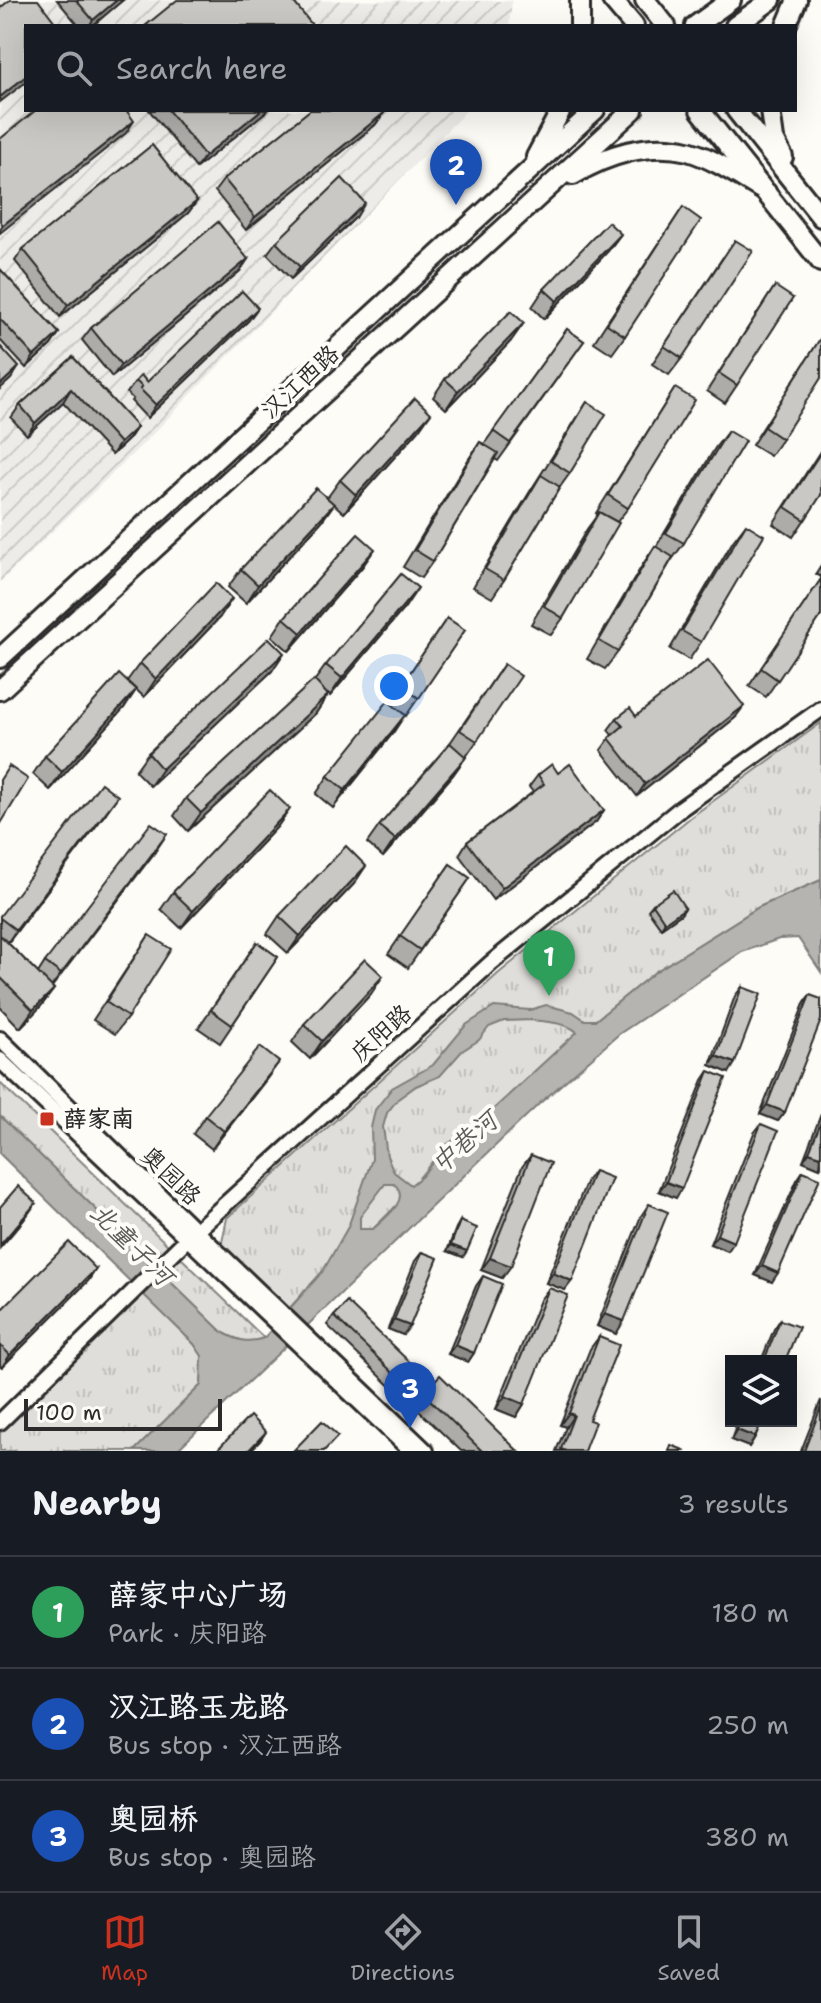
<!DOCTYPE html>
<html lang="en">
<head>
<meta charset="utf-8">
<style>
	:root { --surface:#171b24; --page:#20242c; --text:#f1f3f6; --muted:#9ea1a6; --line:#363941; --accent:#c8321e }
	body { margin:0; font-family:"Shantell Sans","LXGW WenKai TC",sans-serif; background:var(--page); color:var(--text) }
	.controls { position:absolute; right:24px; bottom:24px; display:grid; overflow:hidden; border-radius:0px; box-shadow:0 8px 32px #0002 }
	.controls button { width:72px; height:72px; display:grid; place-items:center; padding:0; border:0; border-bottom:2px solid var(--line); background:var(--surface); color:var(--text); font:40px sans-serif }
	.scale { position:absolute; left:24px; bottom:20px; width:198px; box-sizing:border-box; padding-left:8px; border:4px solid #2b2b2b; border-top:0; font-size:22px; line-height:28px; white-space:nowrap; color:#2b2b2b; -webkit-text-stroke:6px #fdfcf7; paint-order:stroke }
	.you { position:absolute; left:394px; top:686px; width:28px; height:28px; margin:-20px; border:6px solid #fff; border-radius:50%; background:#1a73e8; box-shadow:0 0 0 12px #1a73e833 }
	.badge { display:grid; place-items:center; width:52px; height:52px; border-radius:50%; background:var(--accent); color:#fff; font-size:26px; font-weight:700 }
	.pin { position:absolute; translate:-50% -66px; filter:drop-shadow(0 2px 4px #0008) }
	.pin::after { content:''; position:absolute; top:42px; width:28px; height:24px; background:inherit; clip-path:polygon(0 0,100% 0,50% 100%) }
	.list { margin:0; padding:0; list-style:none }
	h2 { display:flex; justify-content:space-between; align-items:center; height:104px; margin:0; padding:0 32px; font-size:34px }
	h2 small { font-size:26px; font-weight:400; color:var(--muted) }
	.list li { display:grid; grid-template-columns:52px 1fr auto; gap:24px; align-items:center; box-sizing:border-box; height:112px; padding:0 32px; border-top:2px solid var(--line) }
	.list b { display:block; font-size:30px; white-space:nowrap }
	.list p { margin:0; font-size:26px; white-space:nowrap; color:var(--muted) }
	.list em { font-size:26px; font-style:normal; color:var(--muted) }
	.icon { flex:none; width:44px; height:44px; fill:none; stroke:currentColor; stroke-width:2; stroke-linecap:round; stroke-linejoin:round }
	.map { position:relative; flex:none; width:821px; height:1451px; overflow:hidden }
	.search { position:absolute; background:var(--surface); box-shadow:0 8px 32px #0002; left:24px; right:24px; top:24px; height:88px; display:flex; align-items:center; gap:20px; box-sizing:border-box; padding:0 28px; border-radius:0px; color:var(--muted); font-size:30px }
	.sheet { height:440px; background:var(--surface) }
	nav { display:flex; justify-content:space-around; align-items:center; box-sizing:border-box; height:112px; border-top:2px solid var(--line); background:var(--surface); font-size:22px; color:var(--muted) }
	nav a { display:grid; justify-items:center; gap:4px }
	nav .on { color:var(--accent) }
	.map>svg:first-child { display:block }
	.industrial { fill:url(#industrial-furrows) }
	.park { fill:url(#park-tufts); stroke:#858482; stroke-width:2 }
	.water { fill:#b5b4b1; stroke:#7e7d7b; stroke-width:2; fill-rule:evenodd }
	.lines { fill:none; stroke-linecap:round; stroke-linejoin:round }
	.minor-casing { stroke:#2b2b2b; stroke-width:20 }
	.major-casing { stroke:#2b2b2b; stroke-width:24 }
	.minor { stroke:#fdfcf7; stroke-width:14 }
	.major { stroke:#fdfcf7; stroke-width:18 }
	.wall { fill:#adaca9; stroke:#2b2b2b; stroke-width:2 }
	.shaded-wall { fill:#8d8c89; stroke:#2b2b2b; stroke-width:2 }
	.building { fill:#c9c8c4; stroke:#2b2b2b; stroke-width:2 }
	.poi-dot { fill:#c8321e; stroke:#fdfcf7; stroke-width:3 }
	.labels { text-anchor:middle; stroke-width:8; stroke-linejoin:round; paint-order:stroke }
	.street-label { font-size:24px; fill:#2b2b2b; stroke:#fdfcf7 }
	.poi-label { font-size:24px; font-weight:bold; fill:#2b2b2b; stroke:#fdfcf7; text-anchor:start }
	.water-label { font-size:26px; font-style:italic; fill:#5b5b5a; stroke:#fdfcf7 }
</style>
</head>
<body>
<div class="map">
<svg width="821" height="1451" viewBox="0 0 821 1451">
	<defs>
		<pattern id="industrial-furrows" width="10" height="10" patternUnits="userSpaceOnUse" patternTransform="scale(2)"><rect width="10" height="10" fill="#edece8"/><path d="M-1 1l2-2M0 10L10 0M9 11l2-2" fill="none" stroke="#cbcbc7"/></pattern>
		<pattern id="park-tufts" width="24" height="20" patternUnits="userSpaceOnUse" patternTransform="scale(2)"><rect width="24" height="20" fill="#dfdeda"/><path d="M3 7l-1-3M5 7V3M7 7l1-3M15 17l-1-3M17 17v-4M19 17l1-3" fill="none" stroke="#c0bfbb"/></pattern>
	</defs>
	<rect width="100%" height="100%" fill="#fdfcf7"/>
	<filter id="ink" filterUnits="userSpaceOnUse"><feTurbulence type="fractalNoise" baseFrequency=".0125" numOctaves="2"/><feDisplacementMap in="SourceGraphic" scale="16" xChannelSelector="R" yChannelSelector="G"/><feConvolveMatrix kernelMatrix="1 2 1 2 8 2 1 2 1" color-interpolation-filters="sRGB"/></filter>
	<g filter="url(#ink)">
		<!-- industrial -->
		<polygon class="industrial" points="0,0 512,1 509,26 26,26 26,110 467,110 144,443 0,582"/>
		<!-- park -->
		<g class="park">
			<polygon points="821,723 821,880 759,907 655,972 596,1020 577,1033 479,1123 445,1146 398,1204 373,1229 323,1271 287,1311 221,1247 227,1218 499,973 691,817"/>
			<polygon points="0,1083 264,1338 251,1343 235,1339 222,1332 0,1116"/>
			<polygon points="144,1294 194,1344 203,1356 201,1385 134,1451 0,1451 0,1433"/>
		</g>
		<!-- water -->
		<path class="water" d="M821,880V972L798,938L779,939L742,952L619,1034L539,1104L176,1451H134L201,1385L202,1356L194,1344L0,1154V1116L222,1332C237,1340 247,1344 264,1338L323,1271L348,1227L372,1159L371,1128L375,1110L392,1088L433,1065L466,1025L494,1007L530,1010L546,1005L573,1012L585,1020H596L655,972L759,907ZM532,1020C547,1022 566,1022 577,1032L474,1127L445,1146L422,1176L411,1185L394,1172L387,1156L383,1127L387,1113L398,1099L416,1086L440,1076L462,1051L479,1040L489,1027L504,1021ZM385,1184H394C412,1199 385,1218 373,1229H360V1217Z"/>
		<g class="lines">
			<!-- minor casing -->
			<g class="minor-casing">
				<g id="minor">
					<polyline points="0,1039 196,1231 426,1451"/>
					<polyline points="0,1060 411,1451"/>
					<polyline points="0,1422 187,1239 491,963 680,809 821,709"/>
				</g>
			</g>
			<!-- major casing -->
			<g class="major-casing">
				<g id="major">
					<polyline points="612,0 634,26"/>
					<polyline points="645,0 666,26"/>
					<polyline points="580,26 580,0"/>
					<polyline points="695,26 731,0"/>
					<polyline points="735,26 771,0"/>
					<polyline points="786,26 797,0"/>
					<polyline points="700,110 821,262"/>
					<polyline points="736,110 821,217"/>
					<polyline points="770,110 774,139 783,157"/>
					<polyline points="536,157 561,110"/>
					<path d="M573,175C606,155 649,141 688,151C715,159 742,178 766,192"/>
					<polyline points="0,658 595,110"/>
					<polyline points="0,690 633,110"/>
				</g>
			</g>
			<!-- minor -->
			<use href="#minor" class="minor"/>
			<!-- major -->
			<use href="#major" class="major"/>
		</g>
		<!-- wall -->
		<g class="wall">
			<polygon points="57,0 123,0 92,26 79,26"/>
			<polygon points="149,110 268,110 196,168"/>
			<polygon points="384,113 375,125 246,230 215,191 224,179"/>
			<polygon points="197,201 188,213 60,317 15,261 23,249"/>
			<polygon points="683,207 625,336 612,354 594,342"/>
			<polygon points="357,216 291,279 267,254 276,242"/>
			<polygon points="621,234 608,251 544,319 532,307 544,289"/>
			<polygon points="723,257 682,358 669,375 652,364"/>
			<polygon points="248,259 240,271 112,377 82,340 91,328"/>
			<polygon points="0,269 59,333 51,345 26,368 0,340"/>
			<polygon points="775,286 737,385 725,403 707,391"/>
			<polygon points="249,320 147,418 131,401 133,399 127,393 136,381 147,382"/>
			<polygon points="567,329 584,341 498,461 495,459 433,561 421,578 403,567 468,460 480,442 484,444"/>
			<polygon points="820,339 782,439 770,456 752,445"/>
			<polygon points="511,341 446,409 433,397 445,379"/>
			<polygon points="73,357 137,427 129,439 112,455 63,402 27,435 11,418 20,405"/>
			<polygon points="675,388 628,508 617,522 563,618 551,635 531,624 587,529 598,514 596,513"/>
			<polygon points="587,402 570,473 560,487 504,580 492,598 473,587 529,493"/>
			<polygon points="419,430 344,513 327,498 340,480"/>
			<polygon points="728,431 684,543 671,561 618,652 605,669 587,659 643,564 655,546 656,547 715,448"/>
			<polygon points="821,450 821,495 793,537 773,524"/>
			<polygon points="334,504 321,522 246,603 228,587 241,569"/>
			<polygon points="746,524 701,642 689,660 670,649 733,541"/>
			<polygon points="363,566 289,651 272,636 284,618"/>
			<polygon points="821,566 821,577 816,574"/>
			<polygon points="821,579 821,616 766,697 749,686"/>
			<polygon points="406,606 330,696 328,694 316,713 188,831 174,816 186,798 315,680 326,665"/>
			<polygon points="220,617 144,697 127,681 140,663"/>
			<polygon points="447,618 465,630 406,716 404,714 393,733 333,808 316,794 328,776 390,702"/>
			<polygon points="504,664 477,741 453,775 383,857 367,843 379,826 450,743"/>
			<polygon points="272,671 150,786 135,771 148,753"/>
			<polygon points="136,690 124,708 50,790 33,774 45,756"/>
			<polygon points="636,716 735,718 637,796 601,750 612,735 608,730 617,718"/>
			<polygon points="538,775 604,810 596,822 493,900 459,855 467,842 533,792 529,787"/>
			<polygon points="106,813 8,943 38,973 45,962 155,852 52,987 54,989 41,1006 20,1028 0,1007 0,916"/>
			<polygon points="278,826 181,928 161,909 173,892"/>
			<polygon points="450,864 470,878 408,968 388,954"/>
			<polygon points="354,884 288,953 267,934 279,916"/>
			<polygon points="653,904 685,908 681,914 661,928 648,910"/>
			<polygon points="149,935 128,1017 115,1034 93,1020"/>
			<polygon points="257,942 278,957 220,1043 198,1028"/>
			<polygon points="742,987 729,1073 710,1065 735,996"/>
			<polygon points="371,994 310,1059 292,1042 304,1024"/>
			<polygon points="810,995 785,1112 778,1121 760,1114 804,1004"/>
			<polygon points="279,1062 212,1149 193,1134 205,1116"/>
			<polygon points="709,1071 676,1198 659,1191 703,1080"/>
			<polygon points="821,1114 821,1167 820,1168 803,1161"/>
			<polygon points="761,1124 728,1251 710,1244 754,1133"/>
			<polygon points="531,1155 502,1278 481,1270 522,1167"/>
			<polygon points="594,1171 565,1290 546,1283 587,1180"/>
			<polygon points="803,1171 772,1282 755,1275 797,1180"/>
			<polygon points="649,1204 616,1334 597,1326 641,1216"/>
			<polygon points="460,1221 463,1257 447,1251 456,1228"/>
			<polygon points="422,1252 403,1335 388,1329 415,1261"/>
			<polygon points="96,1269 88,1281 2,1367 0,1366 0,1311"/>
			<polygon points="483,1276 474,1353 468,1362 448,1354 476,1286"/>
			<polygon points="549,1288 524,1404 516,1417 496,1409 540,1300"/>
			<polygon points="334,1316 422,1374 415,1384 402,1397 327,1325"/>
			<polygon points="780,1320 785,1361 761,1361 774,1329"/>
			<polygon points="599,1337 584,1451 556,1451 566,1427 560,1425 590,1349"/>
			<polygon points="423,1393 518,1451 461,1451 414,1406"/>
			<polygon points="821,1400 821,1451 801,1451"/>
			<polygon points="738,1421 762,1421 755,1437 749,1447 731,1440"/>
		</g>
		<!-- shaded-wall -->
		<g class="shaded-wall">
			<polygon points="117,0 123,0 92,26 89,26 93,20"/>
			<polygon points="26,76 26,82 0,102 0,97"/>
			<polygon points="261,110 268,110 196,168 205,156"/>
			<polygon points="384,113 375,125 246,230 255,217"/>
			<polygon points="134,121 126,133 0,233 0,230 3,225"/>
			<polygon points="197,201 188,213 60,317 68,305"/>
			<polygon points="365,203 357,216 291,279 300,267"/>
			<polygon points="621,234 608,251 544,319 557,301"/>
			<polygon points="248,259 240,271 112,377 121,365"/>
			<polygon points="258,308 249,320 147,418 156,405"/>
			<polygon points="524,323 511,341 446,409 458,391"/>
			<polygon points="59,333 51,345 26,368 34,356"/>
			<polygon points="19,367 11,379 0,389 0,385"/>
			<polygon points="71,389 63,402 27,435 35,423"/>
			<polygon points="431,413 419,430 344,513 356,495"/>
			<polygon points="137,427 129,439 112,455 120,443"/>
			<polygon points="334,504 321,522 246,603 258,585"/>
			<polygon points="375,549 363,566 289,651 301,633"/>
			<polygon points="418,588 406,606 330,696 342,678"/>
			<polygon points="232,599 220,617 144,697 156,679"/>
			<polygon points="284,653 272,671 150,786 162,769"/>
			<polygon points="136,690 124,708 50,790 62,772"/>
			<polygon points="328,695 316,713 188,831 201,813"/>
			<polygon points="744,706 735,718 637,796 645,784"/>
			<polygon points="405,715 393,733 333,808 345,790"/>
			<polygon points="466,757 453,775 383,857 395,839"/>
			<polygon points="118,796 106,813 4,948 16,930"/>
			<polygon points="290,809 278,826 181,928 193,911"/>
			<polygon points="604,810 596,822 493,900 502,888"/>
			<polygon points="167,834 155,852 48,991 61,974"/>
			<polygon points="366,866 354,884 288,953 300,936"/>
			<polygon points="685,908 681,914 661,928 665,922"/>
			<polygon points="383,976 371,994 310,1059 322,1041"/>
			<polygon points="54,989 41,1006 20,1028 33,1010"/>
			<polygon points="716,1056 735,1063 729,1073 710,1065"/>
			<polygon points="279,1062 266,1080 212,1149 224,1131"/>
			<polygon points="767,1105 785,1112 778,1121 760,1114"/>
			<polygon points="809,1152 821,1156 820,1168 803,1161"/>
			<polygon points="666,1182 682,1188 676,1198 659,1191"/>
			<polygon points="36,1203 24,1220 0,1248 0,1245"/>
			<polygon points="717,1235 734,1242 728,1251 710,1244"/>
			<polygon points="451,1245 467,1251 463,1257 447,1251"/>
			<polygon points="490,1258 511,1266 502,1278 481,1270"/>
			<polygon points="762,1266 778,1273 772,1282 755,1275"/>
			<polygon points="96,1269 88,1281 2,1367 10,1355"/>
			<polygon points="553,1273 572,1281 565,1290 546,1283"/>
			<polygon points="605,1314 624,1321 616,1334 597,1326"/>
			<polygon points="394,1320 410,1326 403,1335 388,1329"/>
			<polygon points="455,1345 474,1353 468,1362 448,1354"/>
			<polygon points="422,1374 415,1384 402,1397 409,1388"/>
			<polygon points="505,1396 524,1404 516,1417 496,1409"/>
			<polygon points="569,1413 574,1415 566,1427 560,1425"/>
			<polygon points="737,1430 755,1437 749,1447 731,1440"/>
			<polygon points="266,1432 260,1441 250,1451 248,1451"/>
		</g>
		<!-- building -->
		<g class="building">
			<polygon points="10,0 38,0 58,26 26,26 26,76 0,97 0,8"/>
			<polygon points="76,0 117,0 93,20"/>
			<polygon points="177,0 292,0 313,26 145,26"/>
			<polygon points="36,110 126,110 134,121 3,225 0,221 0,139"/>
			<polygon points="168,110 261,110 205,156"/>
			<polygon points="310,110 381,110 384,113 255,217 224,179"/>
			<polygon points="152,145 197,201 68,305 23,249"/>
			<polygon points="342,178 365,203 300,267 276,242"/>
			<polygon points="683,207 701,220 625,336 607,324"/>
			<polygon points="218,222 248,259 121,365 91,328"/>
			<polygon points="608,222 621,234 557,301 544,289"/>
			<polygon points="735,240 753,251 682,358 664,346"/>
			<polygon points="0,269 59,333 34,356 0,319"/>
			<polygon points="775,286 793,298 737,385 719,373"/>
			<polygon points="242,291 258,308 156,405 140,389 142,387 136,381 141,375 147,382"/>
			<polygon points="511,311 524,323 458,391 445,379"/>
			<polygon points="567,329 584,341 510,443 493,431"/>
			<polygon points="820,339 821,340 821,378 782,439 764,427"/>
			<polygon points="0,346 19,367 0,385"/>
			<polygon points="73,357 137,427 120,443 71,389 35,423 20,405"/>
			<polygon points="675,388 695,400 628,508 608,495"/>
			<polygon points="415,398 431,413 356,495 340,480"/>
			<polygon points="587,402 606,414 570,473 551,461"/>
			<polygon points="728,431 745,441 684,543 666,533"/>
			<polygon points="480,442 498,453 433,561 415,550"/>
			<polygon points="821,452 821,495 805,520 785,507"/>
			<polygon points="541,475 560,487 504,580 485,569"/>
			<polygon points="316,488 334,504 258,585 241,569"/>
			<polygon points="599,512 619,523 563,618 544,606"/>
			<polygon points="746,524 764,535 701,642 682,631"/>
			<polygon points="358,534 375,549 301,633 284,618"/>
			<polygon points="655,546 673,557 618,652 599,641"/>
			<polygon points="401,574 418,588 342,678 326,665"/>
			<polygon points="821,579 821,616 778,680 761,668"/>
			<polygon points="216,583 232,599 156,679 140,663"/>
			<polygon points="447,618 465,630 419,698 401,686"/>
			<polygon points="269,638 284,653 162,769 148,753"/>
			<polygon points="708,660 744,706 645,784 609,738 623,726 617,718 630,708 636,716"/>
			<polygon points="504,664 521,676 477,741 460,730"/>
			<polygon points="119,674 136,690 62,772 45,756"/>
			<polygon points="314,680 328,695 201,813 186,798"/>
			<polygon points="388,701 405,715 345,790 328,776"/>
			<polygon points="450,743 466,757 395,839 379,826"/>
			<polygon points="552,764 558,773 570,764 604,810 502,888 467,842 544,784 538,775"/>
			<polygon points="9,766 28,779 0,825 0,780"/>
			<polygon points="101,783 118,796 16,930 0,918 0,916"/>
			<polygon points="270,790 290,809 193,911 173,892"/>
			<polygon points="151,823 167,834 61,974 45,962"/>
			<polygon points="346,846 366,866 300,936 279,916"/>
			<polygon points="450,864 470,878 420,950 400,936"/>
			<polygon points="673,890 685,908 665,922 653,904"/>
			<polygon points="0,935 54,989 33,1010 0,977"/>
			<polygon points="149,935 171,949 128,1017 106,1002"/>
			<polygon points="257,942 278,957 232,1025 211,1010"/>
			<polygon points="365,959 383,976 322,1041 304,1024"/>
			<polygon points="742,987 761,994 735,1063 716,1056"/>
			<polygon points="810,995 821,999 821,1020 785,1112 767,1105"/>
			<polygon points="260,1047 279,1062 224,1131 205,1116"/>
			<polygon points="709,1071 726,1078 682,1188 666,1182"/>
			<polygon points="821,1122 821,1156 809,1152"/>
			<polygon points="761,1124 778,1131 734,1242 717,1235"/>
			<polygon points="531,1155 551,1163 511,1266 490,1258"/>
			<polygon points="594,1171 612,1178 572,1281 553,1273"/>
			<polygon points="803,1171 820,1178 778,1273 762,1266"/>
			<polygon points="18,1186 36,1203 0,1245 0,1207"/>
			<polygon points="649,1204 668,1212 624,1321 605,1314"/>
			<polygon points="460,1221 477,1228 467,1251 451,1245"/>
			<polygon points="69,1242 96,1269 10,1355 0,1345 0,1311"/>
			<polygon points="422,1252 438,1258 410,1326 394,1320"/>
			<polygon points="483,1276 502,1284 474,1353 455,1345"/>
			<polygon points="549,1288 568,1295 524,1404 505,1396"/>
			<polygon points="347,1302 422,1374 409,1388 334,1316"/>
			<polygon points="780,1320 799,1327 785,1361 764,1361"/>
			<polygon points="599,1337 619,1345 589,1420 595,1422 584,1451 566,1451 561,1449 574,1415 569,1413"/>
			<polygon points="440,1375 518,1451 482,1451 423,1393"/>
			<polygon points="821,1407 821,1451 804,1451"/>
			<polygon points="250,1416 266,1432 248,1451 216,1451"/>
			<polygon points="322,1421 338,1436 324,1451 293,1451"/>
			<polygon points="741,1421 762,1421 755,1437 737,1430"/>
			<polygon points="671,1445 686,1451 669,1451"/>
		</g>
	</g>
	<!-- markers -->
	<rect class="poi-dot" x="39" y="1111" width="16" height="16" rx="4"/>
	<g class="labels">
		<!-- street labels -->
		<g class="street-label">
			<text transform="translate(300 382) rotate(-43)" y="8">汉江西路</text>
			<text transform="translate(381 1033) rotate(-42)" y="8">庆阳路</text>
			<text transform="translate(171 1176) rotate(44)" y="8">奥园路</text>
		</g>
		<!-- poi labels -->
		<g class="poi-label">
			<text x="63" y="1127">薛家南</text>
		</g>
		<!-- water labels -->
		<g class="water-label">
			<text transform="translate(464 1142) rotate(-41)" y="9">中巷河</text>
			<text transform="translate(132 1244) rotate(45)" y="9">北童子河</text>
		</g>
	</g>
</svg>
<div class="controls">
<button><svg class="icon" aria-label="layers" viewBox="0 0 24 24"><path d="M12 4l9 5-9 5-9-5zM3 14l9 5 9-5"/></svg></button>
</div>
<div class="scale">100 m</div>
<div class="you"></div>
<div class="pin badge" style="left:549px;top:996px;background:#2e9e5b">1</div>
<div class="pin badge" style="left:456px;top:205px;background:#1a4fb4">2</div>
<div class="pin badge" style="left:410px;top:1428px;background:#1a4fb4">3</div>
<div class="search"><svg class="icon" aria-label="search" viewBox="0 0 24 24"><circle cx="10" cy="10" r="6"/><path d="M15 15l6 6"/></svg>Search here</div>
</div>
<section class="sheet">
<h2>Nearby<small>3 results</small></h2>
<ul class="list">
<li><span class="badge" style="background:#2e9e5b">1</span><div><b>薛家中心广场</b><p>Park · 庆阳路</p></div><em>180 m</em></li>
<li><span class="badge" style="background:#1a4fb4">2</span><div><b>汉江路玉龙路</b><p>Bus stop · 汉江西路</p></div><em>250 m</em></li>
<li><span class="badge" style="background:#1a4fb4">3</span><div><b>奥园桥</b><p>Bus stop · 奥园路</p></div><em>380 m</em></li>
</ul>
</section>
<nav>
<a class="on"><svg class="icon" aria-label="map" viewBox="0 0 24 24"><path d="M3 6l6-2 6 2 6-2v14l-6 2-6-2-6 2zM9 4v14M15 6v14"/></svg>Map</a>
<a><svg class="icon" aria-label="directions" viewBox="0 0 24 24"><path d="M12 3l9 9-9 9-9-9zM9 14v-3h6M13 9l2 2-2 2"/></svg>Directions</a>
<a><svg class="icon" aria-label="saved" viewBox="0 0 24 24"><path d="M7 4h10v16l-5-4-5 4z"/></svg>Saved</a>
</nav>
</body>
</html>
